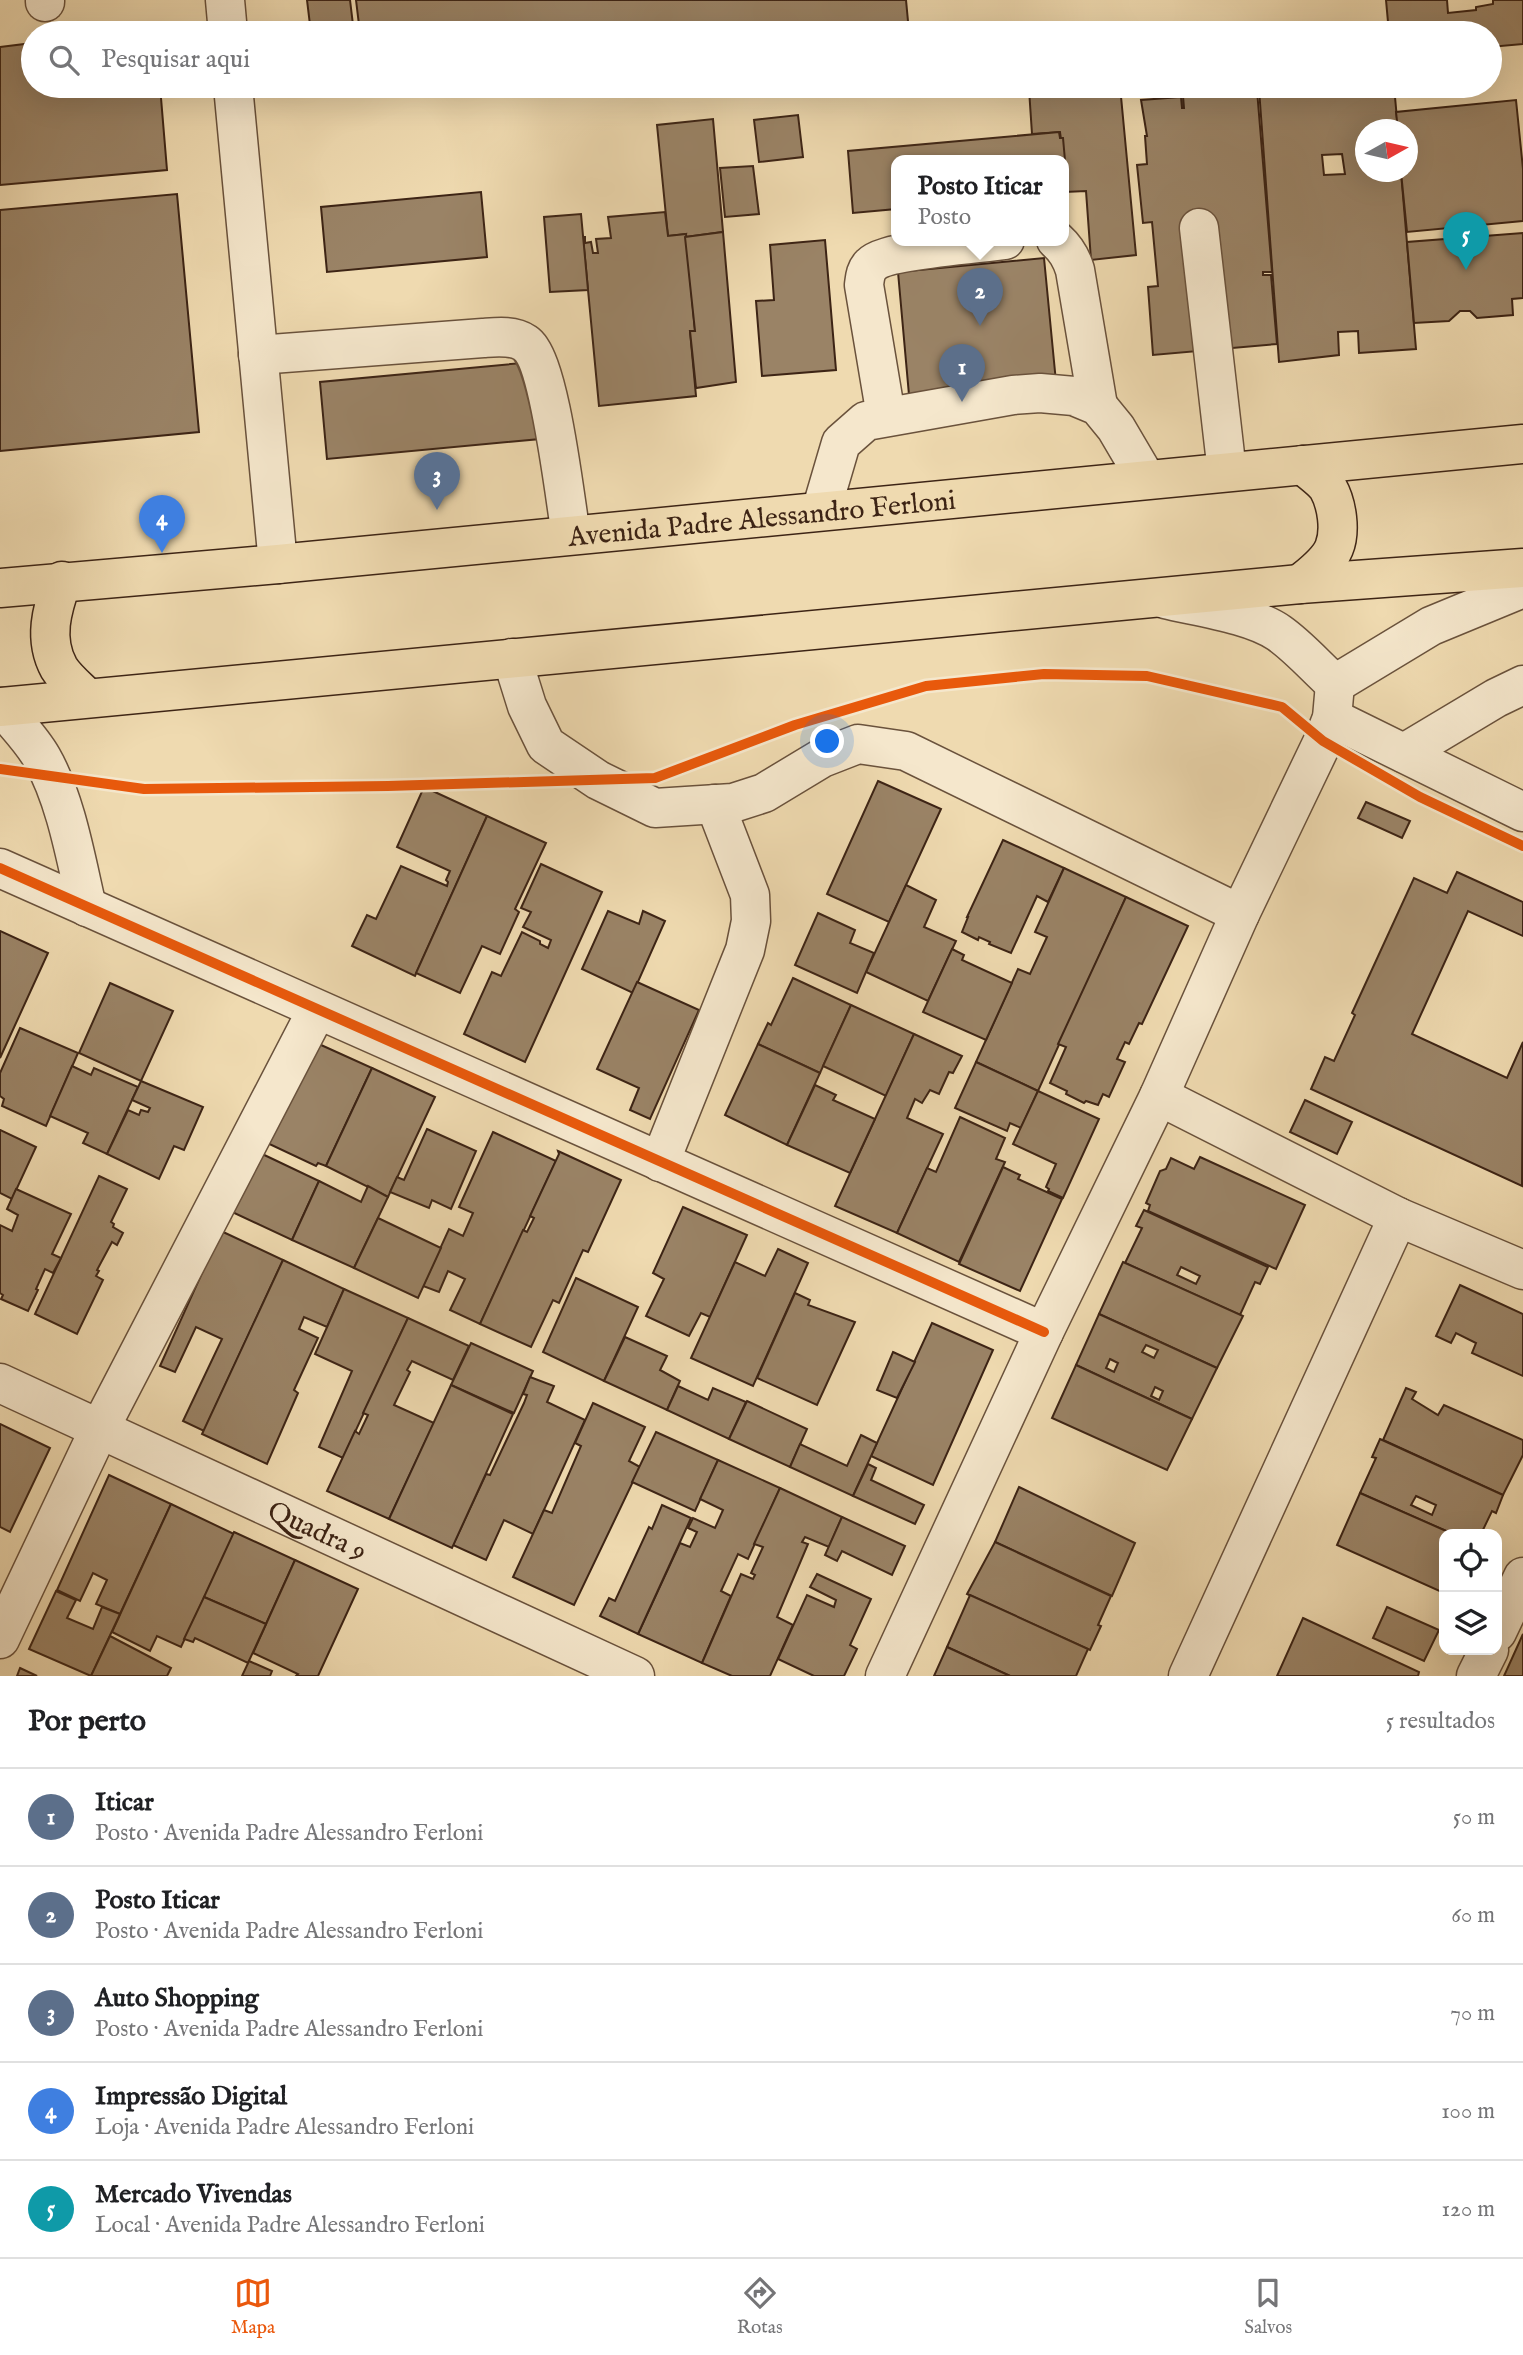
<!DOCTYPE html>
<html lang="pt">
<head>
<meta charset="utf-8">
<style>
	:root { --surface:#fff; --page:#f6f6f6; --text:#202124; --muted:#757577; --line:#e0e0e0; --accent:#ea580c }
	body { margin:0; font-family:"IM FELL English",serif; background:var(--page); color:var(--text) }
	.controls { position:absolute; right:21px; bottom:21px; display:grid; overflow:hidden; border-radius:14px; box-shadow:0 7px 28px #0002 }
	.controls button { width:63px; height:63px; display:grid; place-items:center; padding:0; border:0; border-bottom:2px solid var(--line); background:var(--surface); color:var(--text); font:35px sans-serif }
	.compass { position:absolute; left:1355px; top:119px; width:63px; height:63px; border-radius:50%; background:var(--surface); box-shadow:0 7px 28px #0002; rotate:82deg }
	.you { position:absolute; left:828px; top:742px; width:24px; height:24px; margin:-18px; border:5px solid #fff; border-radius:50%; background:#1a73e8; box-shadow:0 0 0 10px #1a73e833 }
	.badge { display:grid; place-items:center; width:46px; height:46px; border-radius:50%; background:var(--accent); color:#fff; font-size:23px; font-weight:700 }
	.pin { position:absolute; translate:-50% -58px; filter:drop-shadow(0 2px 4px #0008) }
	.pin::after { content:''; position:absolute; top:37px; width:24px; height:21px; background:inherit; clip-path:polygon(0 0,100% 0,50% 100%) }
	.popup { position:absolute; left:891px; top:155px; width:178px; height:91px; box-sizing:border-box; display:grid; place-content:center; border-radius:14px; background:var(--surface); filter:drop-shadow(0 2px 5px #0005); font-size:23px; white-space:nowrap; color:var(--muted) }
	.popup b { font-size:26px; color:var(--text) }
	.popup::after { content:''; position:absolute; left:50%; top:100%; margin-left:-14px; border:14px solid transparent; border-top-color:var(--surface) }
	.list { margin:0; padding:0; list-style:none }
	h2 { display:flex; justify-content:space-between; align-items:center; height:91px; margin:0; padding:0 28px; font-size:30px }
	h2 small { font-size:23px; font-weight:400; color:var(--muted) }
	.list li { display:grid; grid-template-columns:46px 1fr auto; gap:21px; align-items:center; box-sizing:border-box; height:98px; padding:0 28px; border-top:2px solid var(--line) }
	.list b { display:block; font-size:26px; white-space:nowrap }
	.list p { margin:0; font-size:23px; white-space:nowrap; color:var(--muted) }
	.list em { font-size:23px; font-style:normal; color:var(--muted) }
	.icon { flex:none; width:38px; height:38px; fill:none; stroke:currentColor; stroke-width:2; stroke-linecap:round; stroke-linejoin:round }
	.map { position:relative; flex:none; width:1523px; height:1676px; overflow:hidden }
	.search { position:absolute; background:var(--surface); box-shadow:0 7px 28px #0002; left:21px; right:21px; top:21px; height:77px; display:flex; align-items:center; gap:18px; box-sizing:border-box; padding:0 24px; border-radius:38px; color:var(--muted); font-size:26px }
	.sheet { height:581px; background:var(--surface) }
	nav { display:flex; justify-content:space-around; align-items:center; box-sizing:border-box; height:98px; border-top:2px solid var(--line); background:var(--surface); font-size:19px; color:var(--muted) }
	nav a { display:grid; justify-items:center; gap:4px }
	nav .on { color:var(--accent) }
	.map>svg:first-child { display:block }
	.building { fill:#9a8366; stroke:#3d2415; stroke-width:2; fill-rule:evenodd }
	.lines { fill:none; stroke-linecap:round; stroke-linejoin:round }
	.minor-casing { stroke:#6a523c; stroke-width:41 }
	.major-casing { stroke:#3d2415; stroke-width:41 }
	.minor { stroke:#f5e7cc; stroke-width:38 }
	.major { stroke:#efdab0; stroke-width:38 }
	.cycleway-casing { stroke:#f5e7cc; stroke-width:15 }
	.cycleway { stroke:#e8590c; stroke-width:10 }
	.labels { text-anchor:middle; stroke-width:6; stroke-linejoin:round; paint-order:stroke }
	.street-label { font-size:28px; fill:#3d2415; stroke:#f5e7cc }
</style>
</head>
<body>
<div class="map">
<svg width="1523" height="1676" viewBox="0 0 1523 1676">
	<rect width="100%" height="100%" fill="#efdab0"/>
	<filter id="stains"><feTurbulence type="fractalNoise" baseFrequency=".00286" numOctaves="4"/><feColorMatrix values="0 0 0 0 .2 0 0 0 0 .09 0 0 0 0 .02 0 0 0 .5 -.17"/></filter>
	<radialGradient id="worn" r=".72"><stop offset=".6" stop-color="#630" stop-opacity="0"/><stop offset="1" stop-color="#630" stop-opacity=".3"/></radialGradient>
	<!-- building -->
	<g class="building">
		<polygon points="307,0 350,0 354,33 311,33"/>
		<polygon points="356,0 906,0 909,32 360,33"/>
		<polygon points="1386,0 1447,0 1448,13 1476,10 1476,7 1493,4 1493,0 1523,0 1523,44 1490,47 1490,33 1389,33"/>
		<polygon points="33,43 33,86 160,86 167,170 0,185 0,47"/>
		<polygon points="1069,86 1120,86 1136,255 1091,260 1086,191 1065,192 1064,183 1067,183 1060,132 1032,134 1029,89"/>
		<path d="M1294,86H1394L1398,130H1366V172H1401L1416,349L1359,353L1358,331L1338,332L1339,355L1279,362L1259,89ZM1342,154L1345,174L1324,175L1322,155Z"/>
		<polygon points="1257,90 1272,272 1263,272 1263,275 1271,275 1277,344 1153,355 1148,287 1158,286 1152,222 1143,223 1137,165 1147,164 1145,136 1147,136 1141,100 1181,97 1182,108 1184,108 1183,96"/>
		<polygon points="1516,100 1523,169 1523,221 1407,232 1401,172 1408,172 1408,130 1398,130 1396,112"/>
		<polygon points="798,115 803,157 759,162 754,120"/>
		<polygon points="713,119 723,232 685,237 686,234 668,236 657,125"/>
		<polygon points="1059,132 1060,138 1063,138 1067,183 1064,184 1064,160 896,160 896,209 853,213 848,151"/>
		<polygon points="753,166 759,214 725,217 720,168"/>
		<polygon points="481,192 487,257 327,272 321,207"/>
		<polygon points="177,194 199,432 0,451 0,210"/>
		<polygon points="665,212 668,236 686,234 695,331 690,331 696,396 599,406 583,237 585,237 585,243 591,242 593,253 598,253 596,239 611,238 608,217"/>
		<polygon points="581,214 588,290 550,292 544,217"/>
		<polygon points="723,232 736,382 696,388 690,331 695,331 685,237"/>
		<polygon points="1523,233 1523,298 1512,299 1513,315 1477,318 1470,311 1460,311 1449,321 1414,323 1407,242"/>
		<polygon points="825,240 836,370 762,376 756,301 774,300 770,245"/>
		<polygon points="1044,258 1056,382 909,395 898,272"/>
		<polygon points="533,362 540,439 327,459 320,382"/>
		<polygon points="878,781 941,809 889,922 827,894"/>
		<polygon points="424,787 487,816 415,976 352,946 367,915 376,919 401,866 447,886 448,882 446,880 450,871 397,847"/>
		<polygon points="1366,802 1410,821 1402,838 1358,818"/>
		<polygon points="487,816 546,843 515,909 519,912 500,954 482,946 460,993 416,973"/>
		<polygon points="1003,840 1064,868 1048,902 1037,896 1011,953 989,944 990,942 979,937 978,940 962,932 968,917 967,917"/>
		<polygon points="541,864 602,892 525,1062 464,1034 492,972 501,976 522,932 540,941 540,944 548,948 551,940 523,927 531,912 521,908"/>
		<polygon points="1064,868 1126,897 1038,1091 976,1062 1018,969 1030,974 1047,937 1035,932"/>
		<polygon points="1457,872 1523,902 1523,936 1468,911 1412,1034 1507,1078 1523,1042 1522,1186 1311,1089 1325,1057 1334,1061 1355,1015 1352,1013 1414,878 1447,893"/>
		<polygon points="906,885 936,900 924,927 956,941 928,1001 866,972"/>
		<polygon points="1126,897 1188,926 1142,1024 1139,1023 1129,1044 1125,1042 1117,1059 1125,1062 1109,1097 1103,1094 1098,1105 1086,1101 1084,1103 1066,1094 1067,1091 1050,1083 1066,1047 1058,1044"/>
		<polygon points="608,911 639,924 643,911 665,921 633,993 582,969"/>
		<polygon points="818,913 855,930 850,943 874,953 857,993 795,965"/>
		<polygon points="0,931 48,953 0,1058"/>
		<polygon points="952,949 964,955 962,960 1012,983 986,1040 923,1012"/>
		<polygon points="793,978 851,1005 820,1073 758,1044 768,1023 771,1025"/>
		<polygon points="637,982 699,1010 650,1119 630,1110 639,1088 597,1069"/>
		<polygon points="110,983 173,1011 141,1081 79,1053"/>
		<polygon points="851,1005 914,1034 886,1096 823,1066"/>
		<polygon points="20,1028 78,1053 46,1126 2,1106 4,1099 0,1096 0,1073"/>
		<polygon points="914,1034 962,1056 953,1073 949,1072 939,1094 930,1090 922,1103 915,1099 907,1118 943,1134 897,1233 835,1206"/>
		<polygon points="310,1040 372,1068 326,1166 318,1163 316,1166 263,1141"/>
		<polygon points="758,1044 820,1073 787,1145 725,1115"/>
		<polygon points="976,1062 1038,1091 1021,1128 1010,1123 1007,1131 955,1108"/>
		<polygon points="72,1066 91,1075 94,1068 138,1087 107,1154 83,1143 88,1133 50,1116"/>
		<polygon points="372,1068 435,1097 388,1197 326,1166"/>
		<polygon points="141,1081 203,1107 184,1150 174,1146 159,1179 107,1154 128,1110 139,1115 141,1110 148,1112 150,1108 132,1100"/>
		<polygon points="815,1085 836,1095 833,1100 875,1119 850,1173 787,1145"/>
		<polygon points="1038,1091 1099,1119 1063,1198 1048,1191 1049,1189 1046,1187 1056,1164 1013,1144"/>
		<polygon points="1305,1100 1352,1122 1337,1154 1290,1132"/>
		<polygon points="960,1117 1005,1138 996,1159 1005,1162 959,1262 897,1233 927,1168 936,1172"/>
		<polygon points="427,1129 476,1151 451,1209 432,1200 429,1208 390,1192 397,1177 404,1180"/>
		<polygon points="0,1130 36,1147 12,1199 0,1193"/>
		<polygon points="493,1132 556,1161 480,1324 450,1310 465,1279 448,1271 439,1292 423,1286 449,1229 463,1236 473,1213 459,1207"/>
		<polygon points="558,1151 621,1180 588,1252 583,1250 559,1303 553,1300 531,1347 480,1324 523,1230 527,1232 534,1218 530,1216 559,1154"/>
		<polygon points="258,1152 319,1181 292,1240 230,1211"/>
		<polygon points="1200,1157 1305,1205 1276,1269 1148,1211 1150,1205 1146,1203 1160,1171 1166,1169 1171,1158 1194,1169"/>
		<polygon points="1003,1167 1020,1175 1018,1179 1062,1199 1020,1291 959,1264"/>
		<polygon points="99,1176 127,1189 111,1222 114,1224 113,1227 123,1233 117,1245 112,1242 97,1270 99,1271 96,1276 103,1280 77,1334 35,1314"/>
		<polygon points="319,1181 361,1202 368,1186 388,1197 354,1268 292,1240"/>
		<polygon points="16,1189 71,1214 52,1254 61,1258 53,1273 45,1269 36,1289 38,1290 28,1311 1,1299 3,1295 0,1293 0,1225 12,1231 18,1215 7,1209"/>
		<polygon points="683,1207 747,1235 710,1317 701,1313 689,1336 646,1316 664,1279 653,1273"/>
		<path d="M1144,1210L1268,1267L1260,1284L1255,1282L1240,1315L1125,1263L1142,1228L1136,1226ZM1181,1267L1200,1276L1196,1284L1177,1275Z"/>
		<polygon points="378,1218 441,1248 418,1298 354,1268"/>
		<polygon points="221,1231 283,1260 204,1431 183,1421 222,1339 196,1327 175,1372 160,1366"/>
		<polygon points="778,1249 808,1263 753,1386 691,1358 735,1262 765,1276"/>
		<polygon points="283,1260 344,1289 327,1327 304,1317 299,1329 318,1338 294,1390 298,1393 267,1464 202,1434"/>
		<polygon points="1123,1262 1243,1316 1217,1368 1099,1314"/>
		<polygon points="576,1278 638,1307 604,1381 543,1352"/>
		<polygon points="1460,1285 1523,1314 1523,1376 1472,1353 1476,1343 1456,1333 1451,1343 1436,1336"/>
		<polygon points="344,1289 408,1318 343,1458 319,1447 352,1371 315,1354"/>
		<polygon points="795,1293 810,1300 808,1305 855,1322 817,1405 757,1378"/>
		<path d="M1099,1314L1217,1368L1192,1419L1076,1365ZM1146,1345L1158,1350L1154,1358L1142,1352ZM1110,1359L1118,1363L1114,1372L1106,1368ZM1155,1387L1163,1391L1159,1400L1151,1396Z"/>
		<polygon points="408,1318 469,1346 453,1380 412,1361 407,1370 410,1372 394,1405 434,1423 389,1519 327,1491 355,1431 359,1434 368,1415 363,1413"/>
		<polygon points="932,1323 993,1350 933,1485 871,1456"/>
		<polygon points="625,1337 667,1356 660,1370 680,1381 667,1410 604,1381"/>
		<polygon points="471,1343 533,1371 514,1413 451,1385"/>
		<polygon points="893,1352 915,1362 897,1398 877,1390"/>
		<polygon points="1076,1365 1192,1419 1167,1470 1052,1418"/>
		<polygon points="530,1377 554,1386 547,1402 585,1420 533,1534 504,1520 486,1560 453,1545 486,1474 490,1475 524,1403 527,1395 523,1394"/>
		<polygon points="451,1385 513,1414 452,1548 389,1519"/>
		<polygon points="678,1386 708,1400 713,1388 746,1402 729,1439 667,1410"/>
		<polygon points="1406,1388 1416,1392 1412,1399 1438,1415 1444,1405 1523,1440 1523,1455 1503,1495 1383,1440"/>
		<polygon points="747,1401 807,1429 790,1467 729,1439"/>
		<polygon points="593,1403 645,1427 629,1461 640,1467 574,1605 513,1577 544,1510 552,1513 581,1446 575,1443"/>
		<polygon points="0,1424 50,1448 10,1532 0,1527"/>
		<polygon points="656,1432 718,1460 695,1511 632,1482"/>
		<polygon points="861,1435 877,1443 853,1496 790,1467 800,1444 847,1466"/>
		<path d="M1380,1439L1503,1495L1496,1513L1492,1511L1481,1534H1453L1360,1493L1376,1458L1372,1457ZM1416,1496L1436,1505L1432,1515L1411,1505Z"/>
		<polygon points="718,1460 780,1488 748,1559 738,1554 721,1591 731,1596 702,1663 638,1634 680,1543 690,1547 697,1532 688,1528 693,1518 715,1528 723,1510 700,1499"/>
		<polygon points="868,1464 876,1468 871,1480 924,1505 915,1524 853,1496"/>
		<polygon points="109,1475 171,1504 120,1614 96,1604 107,1580 93,1573 80,1601 57,1590"/>
		<polygon points="1019,1487 1135,1543 1112,1596 995,1542"/>
		<polygon points="780,1488 842,1517 829,1547 805,1537 802,1542 808,1544 777,1617 793,1625 770,1676 732,1676 702,1663 741,1574 753,1579 755,1575 751,1573 763,1547 754,1544"/>
		<polygon points="1360,1493 1453,1534 1444,1534 1444,1593 1337,1545"/>
		<polygon points="171,1504 234,1534 181,1647 157,1636 150,1651 112,1632"/>
		<polygon points="662,1505 691,1518 638,1634 600,1616 609,1598 615,1601 649,1527 652,1529"/>
		<polygon points="842,1517 905,1546 892,1575 842,1551 837,1561 825,1555"/>
		<polygon points="234,1532 295,1560 266,1624 204,1597"/>
		<polygon points="995,1542 1111,1596 1098,1625 1101,1626 1090,1650 967,1594"/>
		<polygon points="295,1560 358,1589 318,1676 296,1676 298,1674 253,1653"/>
		<polygon points="817,1574 871,1599 850,1645 857,1649 844,1676 814,1676 778,1659 807,1595 834,1607 836,1600 810,1587"/>
		<polygon points="56,1591 76,1600 67,1618 93,1629 102,1607 120,1614 91,1676 29,1649"/>
		<polygon points="970,1595 1088,1649 1076,1676 1010,1676 947,1647"/>
		<polygon points="204,1597 266,1624 248,1663 195,1638 193,1642 184,1639"/>
		<polygon points="1387,1607 1439,1630 1424,1661 1373,1638"/>
		<polygon points="1303,1618 1419,1672 1418,1676 1277,1676"/>
		<polygon points="1523,1634 1523,1676 1504,1676"/>
		<polygon points="110,1636 171,1668 167,1676 91,1676"/>
		<polygon points="947,1647 1010,1676 934,1676"/>
		<polygon points="249,1661 272,1671 270,1676 242,1676"/>
		<polygon points="20,1668 37,1676 17,1676"/>
	</g>
	<g class="lines">
		<!-- minor casing -->
		<g class="minor-casing">
			<g id="minor">
				<polyline points="45,0 45,2"/>
				<polyline points="225,0 228,33"/>
				<polyline points="233,86 278,564"/>
				<polyline points="1199,228 1227,472"/>
				<path d="M1056,240C1066,249 1071,257 1075,270L1098,406"/>
				<path d="M258,355L483,338C497,337 513,335 525,343C550,359 565,501 571,535"/>
				<path d="M886,416L864,285C865,278 865,271 871,265C885,250 979,244 1005,240"/>
				<polyline points="821,511 841,443 866,421 1013,395 1040,393 1074,396 1098,406 1116,428 1146,479"/>
				<path d="M1165,599C1198,607 1252,614 1279,633C1299,647 1317,668 1335,684"/>
				<polyline points="512,658 527,706 546,745 598,780 655,808 733,803 764,793 822,758 858,744 906,751 1240,914"/>
				<polyline points="1335,684 1431,626 1523,588"/>
				<path d="M2,707C15,723 32,740 42,758C66,800 76,860 87,907"/>
				<polyline points="1332,718 1523,812"/>
				<polyline points="1404,753 1496,698 1523,685"/>
				<polyline points="0,868 1044,1332"/>
				<polyline points="1159,1096 1398,1217 1523,1270"/>
				<polyline points="660,1162 745,950 751,921 750,895 715,804"/>
				<path id="s1" d="M0,1383L635,1676"/>
				<polyline points="1497,1632 1523,1577"/>
				<polyline points="0,1639 99,1430 317,1010"/>
				<polyline points="885,1676 1044,1332 1159,1096 1240,914 1323,741 1332,718 1335,684"/>
				<polyline points="1188,1676 1398,1217"/>
				<polyline points="1476,1676 1489,1650"/>
			</g>
		</g>
		<!-- major casing -->
		<g class="major-casing">
			<g id="major">
				<path d="M62,581C52,609 43,639 59,668C65,678 77,688 86,697"/>
				<path d="M1300,584C1312,574 1328,563 1334,548C1341,531 1337,504 1328,488C1323,480 1311,472 1303,465"/>
				<path id="s2" d="M0,588L278,564L1523,444"/>
				<polyline points="0,707 1300,584 1523,568"/>
			</g>
		</g>
		<!-- minor -->
		<use href="#minor" class="minor"/>
		<!-- major -->
		<use href="#major" class="major"/>
		<!-- cycleway casing -->
		<g class="cycleway-casing">
			<g id="cycleway">
				<polyline points="0,769 144,789 388,786 655,778 795,725 926,686 1044,674 1147,676 1282,707 1323,741 1420,797 1523,846"/>
				<polyline points="0,868 1044,1332"/>
			</g>
		</g>
		<!-- cycleway -->
		<use href="#cycleway" class="cycleway"/>
	</g>
	<g class="labels">
		<!-- street labels -->
		<g class="street-label">
			<text dy="10" stroke="none"><textPath href="#s2" startOffset="765">Avenida Padre Alessandro Ferloni</textPath></text>
			<text dy="10" stroke="none"><textPath href="#s1" startOffset="350">Quadra 9</textPath></text>
		</g>
	</g>
	<rect width="100%" height="100%" filter="url(#stains)"/>
	<rect width="100%" height="100%" fill="url(#worn)"/>
</svg>
<div class="controls">
<button><svg class="icon" aria-label="locate" viewBox="0 0 24 24"><circle cx="12" cy="12" r="6"/><path d="M12 2v4M12 18v4M2 12h4M18 12h4"/></svg></button>
<button><svg class="icon" aria-label="layers" viewBox="0 0 24 24"><path d="M12 4l9 5-9 5-9-5zM3 14l9 5 9-5"/></svg></button>
</div>
<svg class="compass" viewBox="-18 -18 36 36"><path d="M0-13l5 13h-10z" fill="#e53935"/><path d="M0 13l5-13h-10z" fill="#757577"/></svg>
<div class="you"></div>
<div class="pin badge" style="left:962px;top:402px;background:#5c6f8a">1</div>
<div class="pin badge" style="left:980px;top:326px;background:#5c6f8a">2</div>
<div class="popup"><b>Posto Iticar</b>Posto</div>
<div class="pin badge" style="left:437px;top:510px;background:#5c6f8a">3</div>
<div class="pin badge" style="left:162px;top:553px;background:#3f7fe0">4</div>
<div class="pin badge" style="left:1466px;top:270px;background:#0f9aa8">5</div>
<div class="search"><svg class="icon" aria-label="search" viewBox="0 0 24 24"><circle cx="10" cy="10" r="6"/><path d="M15 15l6 6"/></svg>Pesquisar aqui</div>
</div>
<section class="sheet">
<h2>Por perto<small>5 resultados</small></h2>
<ul class="list">
<li><span class="badge" style="background:#5c6f8a">1</span><div><b>Iticar</b><p>Posto · Avenida Padre Alessandro Ferloni</p></div><em>50 m</em></li>
<li><span class="badge" style="background:#5c6f8a">2</span><div><b>Posto Iticar</b><p>Posto · Avenida Padre Alessandro Ferloni</p></div><em>60 m</em></li>
<li><span class="badge" style="background:#5c6f8a">3</span><div><b>Auto Shopping</b><p>Posto · Avenida Padre Alessandro Ferloni</p></div><em>70 m</em></li>
<li><span class="badge" style="background:#3f7fe0">4</span><div><b>Impressão Digital</b><p>Loja · Avenida Padre Alessandro Ferloni</p></div><em>100 m</em></li>
<li><span class="badge" style="background:#0f9aa8">5</span><div><b>Mercado Vivendas</b><p>Local · Avenida Padre Alessandro Ferloni</p></div><em>120 m</em></li>
</ul>
</section>
<nav>
<a class="on"><svg class="icon" aria-label="map" viewBox="0 0 24 24"><path d="M3 6l6-2 6 2 6-2v14l-6 2-6-2-6 2zM9 4v14M15 6v14"/></svg>Mapa</a>
<a><svg class="icon" aria-label="directions" viewBox="0 0 24 24"><path d="M12 3l9 9-9 9-9-9zM9 14v-3h6M13 9l2 2-2 2"/></svg>Rotas</a>
<a><svg class="icon" aria-label="saved" viewBox="0 0 24 24"><path d="M7 4h10v16l-5-4-5 4z"/></svg>Salvos</a>
</nav>
</body>
</html>
